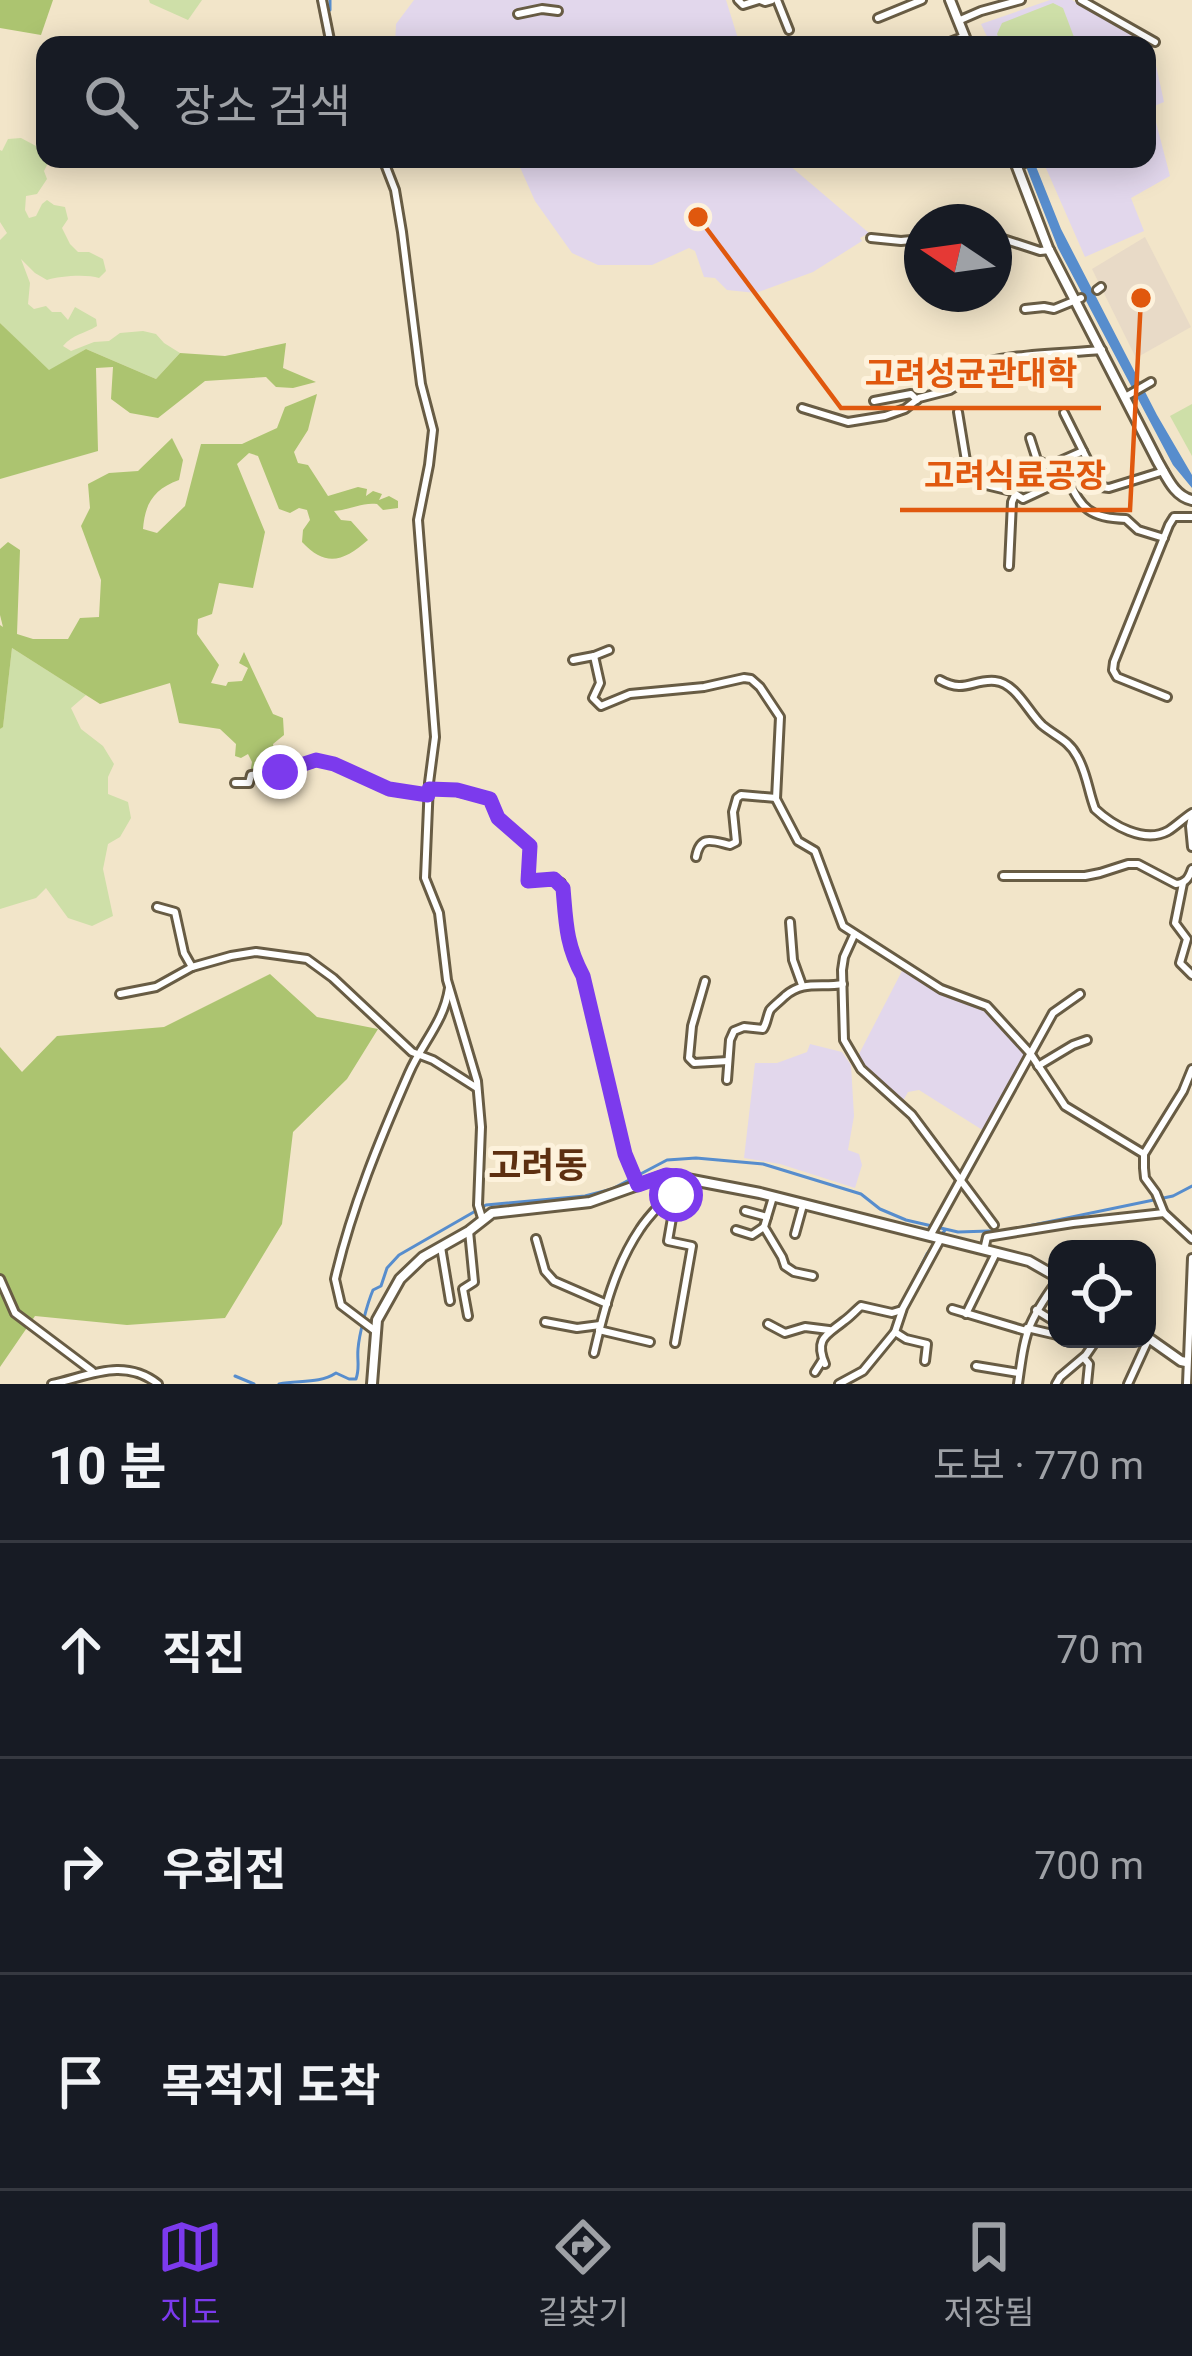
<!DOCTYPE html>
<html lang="ko">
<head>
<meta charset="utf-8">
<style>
	:root { --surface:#171b24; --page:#242831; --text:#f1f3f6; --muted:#9ea1a6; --line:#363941; --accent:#7c3aed }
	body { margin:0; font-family:Roboto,"Noto Sans KR",sans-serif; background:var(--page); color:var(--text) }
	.controls { position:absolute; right:36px; bottom:36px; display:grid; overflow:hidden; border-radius:24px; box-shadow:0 6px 30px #0003 }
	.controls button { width:108px; height:108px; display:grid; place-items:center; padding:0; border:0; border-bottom:3px solid var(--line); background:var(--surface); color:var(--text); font:60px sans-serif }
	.compass { position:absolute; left:904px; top:204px; width:108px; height:108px; border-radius:50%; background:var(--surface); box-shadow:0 6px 30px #0003; rotate:283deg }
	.stop { position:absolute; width:36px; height:36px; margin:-27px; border:9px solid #7c3aed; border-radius:50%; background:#fff }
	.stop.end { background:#7c3aed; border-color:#fff; box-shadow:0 3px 12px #0008 }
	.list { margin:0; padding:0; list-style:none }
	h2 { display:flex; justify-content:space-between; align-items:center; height:156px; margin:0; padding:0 48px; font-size:51px }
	h2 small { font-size:39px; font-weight:400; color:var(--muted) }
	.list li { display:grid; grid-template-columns:78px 1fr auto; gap:36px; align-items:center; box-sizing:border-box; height:216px; padding:0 48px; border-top:3px solid var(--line) }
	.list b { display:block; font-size:45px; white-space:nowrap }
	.list em { font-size:39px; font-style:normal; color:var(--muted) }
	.icon { flex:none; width:66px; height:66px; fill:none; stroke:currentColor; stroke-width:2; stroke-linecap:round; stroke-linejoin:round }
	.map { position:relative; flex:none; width:1192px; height:1384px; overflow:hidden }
	.search { position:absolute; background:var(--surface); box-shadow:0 6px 30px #0003; left:36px; right:36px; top:36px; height:132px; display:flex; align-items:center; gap:30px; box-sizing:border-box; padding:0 42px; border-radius:24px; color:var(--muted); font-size:45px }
	.sheet { height:804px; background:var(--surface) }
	nav { display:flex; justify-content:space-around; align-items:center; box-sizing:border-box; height:168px; border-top:3px solid var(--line); background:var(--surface); font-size:33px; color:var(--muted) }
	nav a { display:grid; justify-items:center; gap:6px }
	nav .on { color:var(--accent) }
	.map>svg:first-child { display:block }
	.industrial { fill:#e8dac7 }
	.education { fill:#e2d7ec }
	.green { fill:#cedfa8 }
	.forest { fill:#acc470 }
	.water { fill:#578dcd }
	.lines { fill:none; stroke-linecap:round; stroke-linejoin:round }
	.stream { stroke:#578dcd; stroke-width:3 }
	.street-casing { stroke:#685c44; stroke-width:12 }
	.secondary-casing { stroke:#685c44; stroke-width:14 }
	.street { stroke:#fff; stroke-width:6 }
	.secondary { stroke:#fff; stroke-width:8 }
	.route { stroke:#7c3aed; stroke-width:15 }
	.labels { text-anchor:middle; stroke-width:10; stroke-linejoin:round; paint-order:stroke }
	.quarter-label { font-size:36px; font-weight:bold; fill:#5d2f10; stroke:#fdf2dc }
	.leader { fill:none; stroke:#e0580e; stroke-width:4.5 }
	.callout-dot { fill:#e0580e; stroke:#fdf2dc; stroke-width:4.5 }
	.callout-label { font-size:33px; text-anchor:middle; font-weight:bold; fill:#e0580e; stroke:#fdf2dc; stroke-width:10; stroke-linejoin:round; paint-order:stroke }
</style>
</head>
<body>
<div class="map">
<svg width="1192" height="1384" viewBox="0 0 1192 1384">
	<rect width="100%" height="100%" fill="#f2e5c9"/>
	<!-- industrial -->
	<polygon class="industrial" points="1145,237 1191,327 1136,358 1092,269"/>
	<!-- education -->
	<g class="education">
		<polygon points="414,0 726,0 740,45 395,45 396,24"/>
		<polygon points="1050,0 1072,0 1152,47 1164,102 1152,107 1170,176 1131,198 1144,231 1085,257 1042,159 1147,159 1147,45 991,45 981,24"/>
		<polygon points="510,159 782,159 869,233 860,238 862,241 813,272 756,293 727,290 715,278 704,277 695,251 689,248 652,265 598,265 572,253 535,201 519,165"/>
		<polygon points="904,967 940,991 985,1009 1026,1054 984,1131 919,1090 908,1092 903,1101 864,1068 857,1058"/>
		<polygon points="810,1044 842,1052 851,1065 854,1116 848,1150 859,1154 862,1165 855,1188 780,1164 744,1158 755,1063 777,1063 807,1052"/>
	</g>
	<!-- green -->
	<g class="green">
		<polygon points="149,0 202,0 188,20 150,3"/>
		<polygon points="1053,3 1063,8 1077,45 1001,45 997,34 1002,23"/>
		<path d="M21,138L36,146L49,161L44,171L47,179L37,194L26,196L25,210L29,218L36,216L42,204L47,200L54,205L65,207L68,219L62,228L70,244L78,252H89L103,259L106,271L99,278C87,274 59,276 47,280L35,273L21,259L30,283L28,304L34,309L46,306L52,312H61L68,320L75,307L96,319L97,326C84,334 73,334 63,346L71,351L94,342L109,341L120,333L143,331L156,334L164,343L180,353L156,379L86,349L49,371L0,323V240L7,233L0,222V150L2,151L8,139Z"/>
		<polygon points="1192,404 1192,456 1170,416"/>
		<polygon points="12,648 86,695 71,708 81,729 103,746 114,764 108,777 108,794 128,802 131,818 120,837 108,844 103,869 113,916 92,926 68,918 46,888 36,898 0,909 0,729 3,726"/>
	</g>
	<!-- forest -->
	<g class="forest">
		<polygon points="0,0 53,0 41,35 0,28"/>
		<polygon points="0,323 49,370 86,349 156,379 180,353 225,356 286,343 283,368 316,382 293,388 276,387 266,377 205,381 158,418 130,413 111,399 113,367 96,368 98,451 0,479"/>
		<path d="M317,394L308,430L294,452L298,463L308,465L328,496L358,487L367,489L366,496L373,491L382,494L379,500L389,496L398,501V508L383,510L377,504C362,502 349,510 334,511L341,520L351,521L368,540C344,561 326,568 302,542L303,530L310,520L307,510L299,508L290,513L279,509L258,456L249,453L237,464L265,532L253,588L219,583L212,614L198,619L197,634L219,665L211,683L226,686L228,682L242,681L248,668L239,663L244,652L273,714L283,718L284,735L273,744L276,759L262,772L250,774L252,762L248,754L241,758L235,756L236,744L220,729L179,723L170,683L100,704L12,648L3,727L0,729V625L3,627L0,615V549L8,542L20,550L17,634L33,639H68L80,618L99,617L101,580L81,526L90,508L88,484L109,473L138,471L172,438L183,460L179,480C154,489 145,503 143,529L157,533L185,506L201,444H242L277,428L285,407Z"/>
		<polygon points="270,974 317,1017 378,1029 347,1079 293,1132 282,1224 225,1318 127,1325 35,1316 0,1367 0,1047 22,1072 57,1036 164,1027"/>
	</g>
	<!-- water -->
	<polygon class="water" points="1023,159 1033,159 1061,229 1157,415 1192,475 1192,488 1173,465 1058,248"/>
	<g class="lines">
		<!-- stream -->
		<g class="stream">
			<polyline points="330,0 330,10"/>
			<polyline points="1009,1230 1173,1196 1192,1186"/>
			<polyline points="910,1288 927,1254 945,1230"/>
			<polyline points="235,1376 254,1384"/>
			<path d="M279,1384C299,1380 319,1384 336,1373L349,1379H356C360,1368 357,1361 358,1349C359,1335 367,1304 373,1290L381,1286L387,1268L399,1255L486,1205L585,1196L612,1189L667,1160L696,1158L763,1164L861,1194L880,1209L906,1220L958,1232L989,1231L994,1233"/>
		</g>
		<!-- street casing -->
		<g class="street-casing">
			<g id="street">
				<polyline points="322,0 331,45"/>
				<polyline points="738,0 743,5 759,0"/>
				<polyline points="760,0 765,2 772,0"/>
				<polyline points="777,0 789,30"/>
				<polyline points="1081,0 1155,42"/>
				<polyline points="518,14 542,9 558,11"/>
				<polyline points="878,18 922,0"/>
				<polyline points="958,21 981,11 1021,0"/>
				<polyline points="942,45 965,36"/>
				<polyline points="383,159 395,190 402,232 421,384 433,430 429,465 418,520 435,737 429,783 425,878 439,913 447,980 477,1081 481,1127 478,1205 482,1218"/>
				<polyline points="1017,166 1035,159"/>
				<polyline points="994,236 1040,251 1050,250"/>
				<polyline points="871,238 901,241 922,239"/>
				<polyline points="1097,290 1101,287"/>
				<polyline points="1025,309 1044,307 1054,309 1081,298"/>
				<polyline points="1125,397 1151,382"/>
				<polyline points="874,401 911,394 917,400"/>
				<path d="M802,408L848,422L885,416L905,409L919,398L950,390L958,385L968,367C1011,353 1057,354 1102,350"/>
				<polyline points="958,412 967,467 979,475 986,485 1011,491 1023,499 1068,478"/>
				<polyline points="1064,413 1101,487 1109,488 1164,471"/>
				<polyline points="1030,438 1037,460 1049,466 1083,451"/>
				<path d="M1058,463C1081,500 1078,518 1126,519L1138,530L1164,538"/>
				<polyline points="1009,566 1012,502 1015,495"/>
				<polyline points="594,656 609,650"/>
				<polyline points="573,660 594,656 600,683 593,698 601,706 630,694 704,687 744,678 751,679 760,687 780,717 776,799 798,841 815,851 843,926 941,989 987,1006 1030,1053 1065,1106 1144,1154"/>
				<path d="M940,680C965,694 972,679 995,681C1016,683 1028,712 1042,725C1055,736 1069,740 1077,756C1087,773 1088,791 1095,809C1112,825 1144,844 1168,831C1176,826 1184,818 1192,813"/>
				<polyline points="1167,697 1117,677 1113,670 1114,662 1169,525 1174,517 1192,517"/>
				<polyline points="235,783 249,783 251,775 285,771 316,761 334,764 389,789 428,795"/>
				<path d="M429,789L456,791L489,799L498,818L530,846L528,881L554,879L561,883C570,921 562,938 583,977L625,1154L637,1185"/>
				<polyline points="1192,816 1190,826 1192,847"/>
				<path d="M696,857C700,834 713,841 730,845L736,842L733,812L737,798L741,795L776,798"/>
				<path d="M1003,876H1085L1100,873L1128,864H1138L1176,884C1186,883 1189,878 1192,869"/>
				<polyline points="1183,883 1175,923 1187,939 1180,963 1192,975"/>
				<polyline points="157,907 175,912 184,953 192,967 231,956 256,952 307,959 333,978 412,1052 433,1060 477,1088"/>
				<polyline points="790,922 793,960 802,985"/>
				<polyline points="854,935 844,957 842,970 844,1040 861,1069 912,1115 994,1225"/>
				<polyline points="705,981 692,1026 689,1058 694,1063 728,1061"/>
				<polyline points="120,994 156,987 192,967"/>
				<polyline points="1038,1066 1073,1045 1087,1040"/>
				<polyline points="1192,1069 1183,1091 1144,1154 1144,1168 1145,1178 1156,1193 1164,1213 1192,1239"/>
				<path d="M727,1080L730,1040L734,1031L744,1027L763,1029C767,1023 767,1016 770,1010C772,1007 782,999 785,996C803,980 821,988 843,984"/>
				<polyline points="773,1197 764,1227 782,1257 785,1266 794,1272 813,1276"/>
				<polyline points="745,1211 767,1217"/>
				<polyline points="736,1230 752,1235 764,1227"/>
				<polyline points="795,1234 803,1205"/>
				<polyline points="930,1236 1053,1013 1080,994"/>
				<polyline points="536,1239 545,1271 554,1281 607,1304"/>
				<polyline points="441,1247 450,1301"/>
				<polyline points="984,1250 987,1237 1073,1223 1164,1213"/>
				<polyline points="0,1279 15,1313 92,1371"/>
				<polyline points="952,1309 1026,1331"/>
				<polyline points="1036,1310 1057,1323"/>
				<polyline points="966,1314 996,1253"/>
				<polyline points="468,1316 463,1289 474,1282 469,1231"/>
				<polyline points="545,1322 577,1328 600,1325"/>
				<polyline points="768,1324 785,1333 805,1327 829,1330"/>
				<polyline points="1027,1328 1057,1335"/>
				<path d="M374,1330L341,1305L335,1279C351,1209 380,1139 409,1073C422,1043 444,1022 449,988"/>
				<polyline points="599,1330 650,1342"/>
				<polyline points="895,1332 906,1339 927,1344 925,1361"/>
				<polyline points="1070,1339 1071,1340"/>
				<polyline points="675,1343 692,1246 668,1241 676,1195 675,1190"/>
				<path d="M594,1353C604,1310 615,1266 640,1229C652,1210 671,1197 681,1177"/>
				<polyline points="1084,1358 1089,1364 1087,1384"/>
				<path d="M825,1364C814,1338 827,1335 844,1321C850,1317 855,1311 861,1306L892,1313L902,1310"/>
				<polyline points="976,1366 1019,1373"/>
				<polyline points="815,1372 822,1361"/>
				<path d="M52,1384C89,1376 124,1357 158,1384"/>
				<polyline points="839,1384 863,1371 895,1332 903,1308 940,1240"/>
				<path d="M1018,1384C1025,1333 1026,1324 1057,1281"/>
				<polyline points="1056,1384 1060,1377 1086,1355 1097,1339"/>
				<polyline points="1128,1384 1149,1338"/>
				<polyline points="1187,1384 1192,1258"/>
			</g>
		</g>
		<!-- secondary casing -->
		<g class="secondary-casing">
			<g id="secondary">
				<polyline points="950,0 968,45"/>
				<path d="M1014,159L1048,248L1158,462C1167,477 1174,496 1192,500"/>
				<polyline points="1147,1337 1181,1361 1186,1362"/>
				<polyline points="372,1384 377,1320 400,1279 423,1257 469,1231 492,1213 590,1202 666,1175 760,1193 1029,1261 1057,1277"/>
			</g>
		</g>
		<!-- street -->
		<use href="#street" class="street"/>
		<!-- secondary -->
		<use href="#secondary" class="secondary"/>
	</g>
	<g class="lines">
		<!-- route -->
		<path class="route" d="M280,772L316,760L334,764L389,789L428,795L429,789L457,790L490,799L498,818L530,846L528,881L554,879L563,888C566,923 566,945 583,976L625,1154L638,1185L666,1175L681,1177L675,1190L676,1195"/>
	</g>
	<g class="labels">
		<!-- quarter labels -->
		<g class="quarter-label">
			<text x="538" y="1178">고려동</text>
		</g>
	</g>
	<!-- callouts -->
	<path class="leader" d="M698 217L841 408H1101M1141 298L1130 510H900"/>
	<g class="callout-dot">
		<circle cx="698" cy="217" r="12"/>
		<circle cx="1141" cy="298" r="12"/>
	</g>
	<g class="callout-label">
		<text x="971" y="385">고려성균관대학</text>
		<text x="1015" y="487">고려식료공장</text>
	</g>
</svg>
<div class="controls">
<button><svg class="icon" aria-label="locate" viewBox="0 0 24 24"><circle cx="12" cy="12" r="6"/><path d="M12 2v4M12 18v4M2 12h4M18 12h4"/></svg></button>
</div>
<svg class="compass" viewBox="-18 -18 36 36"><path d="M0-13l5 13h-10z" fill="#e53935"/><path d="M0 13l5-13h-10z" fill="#9ea1a6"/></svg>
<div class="stop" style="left:676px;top:1195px"></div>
<div class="stop end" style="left:280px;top:772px"></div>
<div class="search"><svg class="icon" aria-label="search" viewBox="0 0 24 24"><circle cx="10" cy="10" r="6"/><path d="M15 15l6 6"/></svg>장소 검색</div>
</div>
<section class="sheet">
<h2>10 분<small>도보 · 770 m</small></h2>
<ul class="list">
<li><svg class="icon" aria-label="ahead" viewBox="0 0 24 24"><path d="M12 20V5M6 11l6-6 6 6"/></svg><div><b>직진</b></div><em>70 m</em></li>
<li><svg class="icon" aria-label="right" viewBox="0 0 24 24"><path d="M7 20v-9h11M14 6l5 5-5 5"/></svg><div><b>우회전</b></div><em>700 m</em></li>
<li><svg class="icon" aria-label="arrive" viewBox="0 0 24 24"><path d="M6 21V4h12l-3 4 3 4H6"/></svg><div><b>목적지 도착</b></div></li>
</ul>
</section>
<nav>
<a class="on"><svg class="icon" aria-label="map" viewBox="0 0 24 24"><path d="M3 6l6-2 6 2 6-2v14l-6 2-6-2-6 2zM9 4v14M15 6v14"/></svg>지도</a>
<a><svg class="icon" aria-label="directions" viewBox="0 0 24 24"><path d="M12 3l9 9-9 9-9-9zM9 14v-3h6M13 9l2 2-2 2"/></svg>길찾기</a>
<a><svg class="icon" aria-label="saved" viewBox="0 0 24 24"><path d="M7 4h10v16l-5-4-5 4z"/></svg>저장됨</a>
</nav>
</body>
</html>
